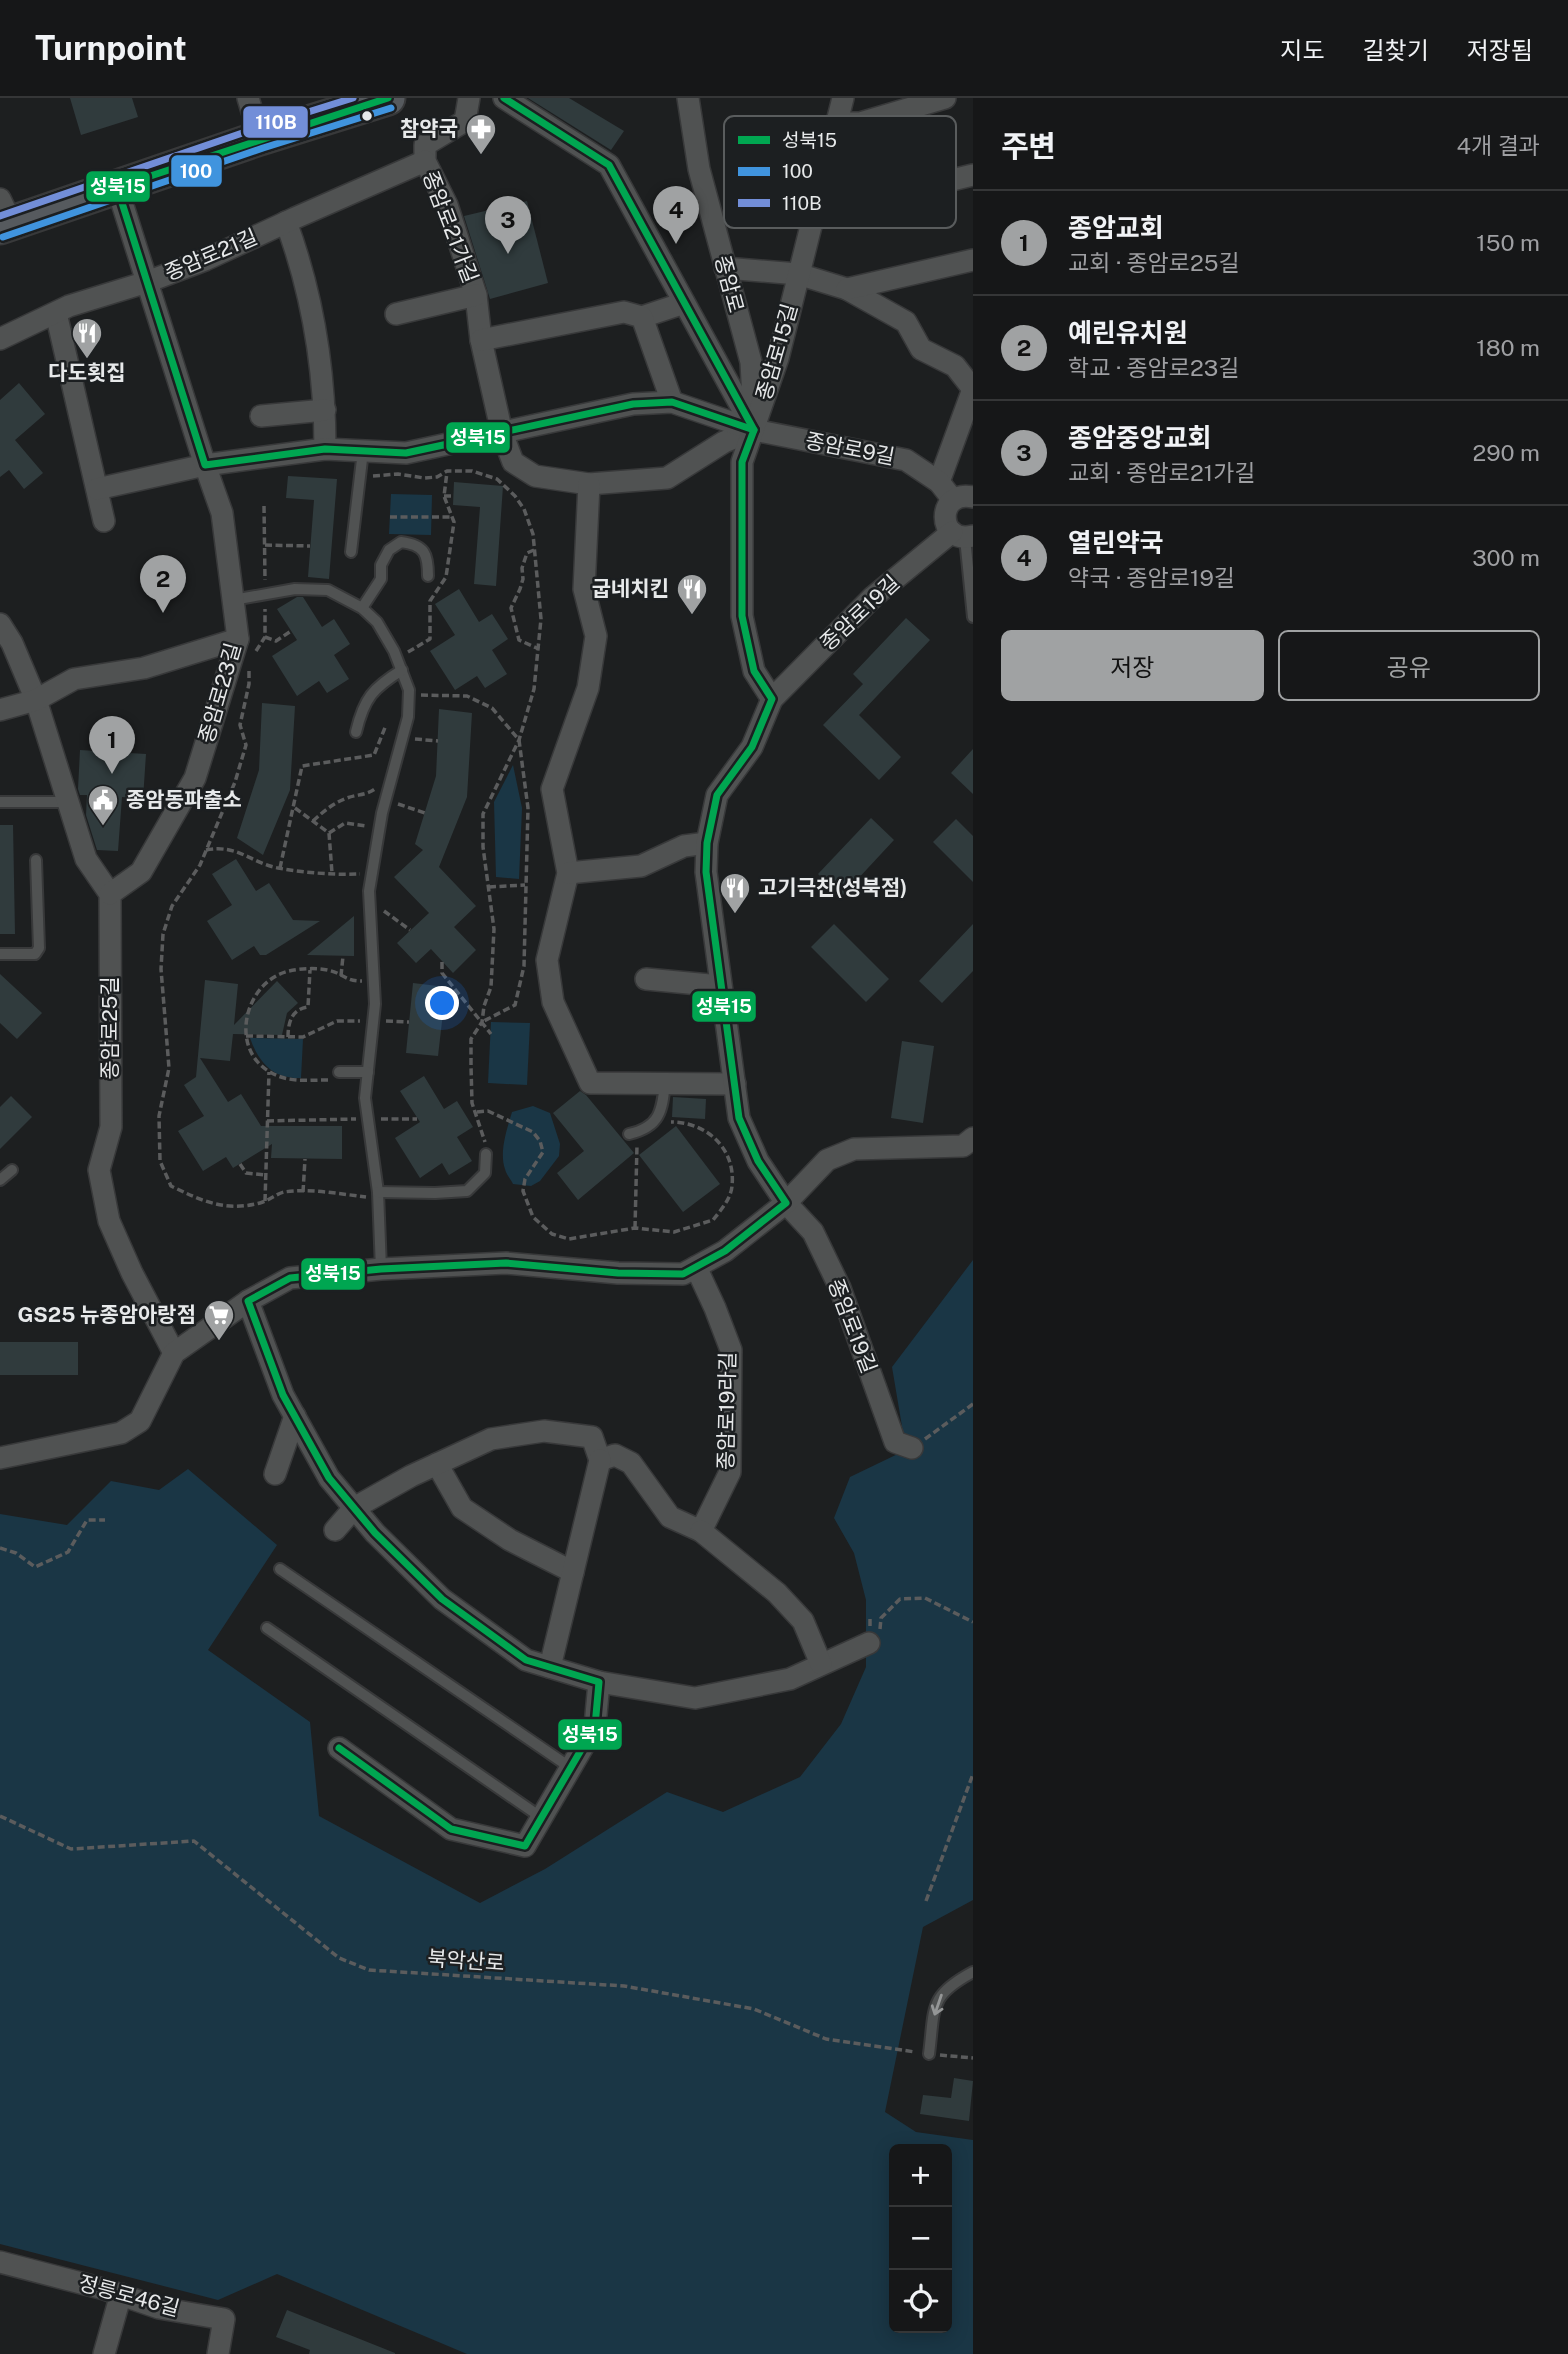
<!DOCTYPE html>
<html lang="ko">
<head>
<meta charset="utf-8">
<style>
	:root { --surface:#161718; --page:#232425; --text:#f1f3f6; --muted:#9e9fa2; --line:#353637; --accent:#a0a2a3 }
	body { margin:0; font-family:"Public Sans","Noto Sans KR",sans-serif; background:var(--page); color:var(--text) }
	.controls { position:absolute; right:21px; bottom:21px; display:grid; overflow:hidden; border-radius:10px; box-shadow:0 4px 18px #0003 }
	.controls button { width:63px; height:63px; display:grid; place-items:center; padding:0; border:0; border-bottom:2px solid var(--line); background:var(--surface); color:var(--text); font:35px sans-serif }
	.you { position:absolute; left:443px; top:906px; width:24px; height:24px; margin:-18px; border:5px solid #fff; border-radius:50%; background:#1a73e8; box-shadow:0 0 0 10px #1a73e833 }
	.badge { display:grid; place-items:center; width:46px; height:46px; border-radius:50%; background:var(--accent); color:#111; font-size:23px; font-weight:700 }
	.pin { position:absolute; translate:-50% -58px; filter:drop-shadow(0 2px 4px #0008) }
	.pin::after { content:''; position:absolute; top:37px; width:24px; height:21px; background:inherit; clip-path:polygon(0 0,100% 0,50% 100%) }
	.list { margin:0; padding:0; list-style:none }
	h2 { display:flex; justify-content:space-between; align-items:center; height:91px; margin:0; padding:0 28px; font-size:30px }
	h2 small { font-size:23px; font-weight:400; color:var(--muted) }
	.list li { display:grid; grid-template-columns:46px 1fr auto; gap:21px; align-items:center; box-sizing:border-box; height:105px; padding:0 28px; border-top:2px solid var(--line) }
	.list b { display:block; font-size:26px; white-space:nowrap }
	.list p { margin:0; font-size:23px; white-space:nowrap; color:var(--muted) }
	.list em { font-size:23px; font-style:normal; color:var(--muted) }
	.actions { display:flex; gap:14px; padding:21px 28px }
	.actions a { flex:1; padding:16px 0; border:2px solid var(--accent); border-radius:10px; text-align:center; font-size:24px; color:var(--accent) }
	.actions .main { background:var(--accent); color:#111 }
	.icon { flex:none; width:38px; height:38px; fill:none; stroke:currentColor; stroke-width:2; stroke-linecap:round; stroke-linejoin:round }
	.map { position:relative; flex:none; width:973px; height:2256px; overflow:hidden }
	header { display:flex; align-items:center; gap:42px; box-sizing:border-box; height:98px; padding:0 35px; background:var(--surface); border-bottom:2px solid var(--line) }
	header strong { font-size:33px }
	nav { display:flex; gap:38px; margin-inline-start:auto; font-size:24px }
	main { display:flex }
	aside { flex:1; background:var(--surface) }
	.map>svg:first-child { display:block }
	.green { fill:#1a3645; fill-rule:evenodd }
	.building { fill:#303b3d }
	.lines { fill:none; stroke-linecap:round; stroke-linejoin:round }
	.lane-casing { stroke:#38393a; stroke-width:14 }
	.street-casing { stroke:#38393a; stroke-width:24 }
	.primary-casing { stroke:#38393a; stroke-width:37 }
	.path { stroke:#5b5c5d; stroke-width:3.5; stroke-dasharray:7 3.5; stroke-linecap:butt }
	.lane { stroke:#505252; stroke-width:10 }
	.street { stroke:#505252; stroke-width:21 }
	.primary { stroke:#565a5e; stroke-width:33 }
	.bus-1-casing { stroke:#1c1f21; stroke-width:12 }
	.bus-2-casing { stroke:#1c1f21; stroke-width:12 }
	.bus-3-casing { stroke:#1c1f21; stroke-width:12 }
	.bus-1 { stroke:#00a651; stroke-width:7 }
	.bus-2 { stroke:#4094de; stroke-width:7 }
	.bus-3 { stroke:#728ed8; stroke-width:7 }
	.oneway { stroke:#949696 }
	.bus-dot { fill:#e7e9ea; stroke:#1c1f21; stroke-width:2.5 }
	.labels { text-anchor:middle; stroke-width:5; stroke-linejoin:round; paint-order:stroke }
	.poi-label { font-size:21px; font-weight:bold; fill:#e7e9ea; stroke:#1c1f21; text-anchor:end }
	.street-label { font-size:21px; fill:#e7e9ea; stroke:#1c1f21 }
	.key { fill:#1c1f21; stroke:#595c5d; stroke-width:2 }
	.key-label { font-size:19px; fill:#e7e9ea }
	.line-badge { stroke:#1c1f21; stroke-width:2.5 }
	.badge-label { font-size:19px; text-anchor:middle; font-weight:bold; fill:#fff }
</style>
</head>
<body>
<header>
<strong>Turnpoint</strong>
<nav><a>지도</a><a>길찾기</a><a>저장됨</a></nav>
</header>
<main>
<div class="map">
<svg width="973" height="2256" viewBox="0 0 973 2256">
	<rect width="100%" height="100%" fill="#1d1f20"/>
	<!-- green -->
	<g class="green">
		<polygon points="391,396 432,397 431,437 389,436"/>
		<polygon points="513,667 522,710 519,781 496,779 494,704"/>
		<polygon points="491,924 530,925 527,987 488,985"/>
		<path d="M250,940L303,941L301,980C273,981 259,965 250,940Z"/>
		<path d="M533,1008L550,1015L560,1046L559,1058L540,1083L531,1088L513,1086C511,1082 506,1076 505,1071C499,1054 507,1031 512,1014Z"/>
		<path d="M973,1162V1802L923,1829L885,2014L916,2034L973,2042V2256H467L277,2176L218,2202L0,2146V1416L67,1427L111,1383L159,1392L188,1371L277,1447L208,1552L310,1624L319,1718L480,1805L545,1771L667,1694L723,1714L800,1679L841,1626L866,1569V1502L854,1455L834,1420L850,1379L906,1352L892,1269ZM894,2051H947V2230H894Z"/>
	</g>
	<!-- building -->
	<g class="building">
		<polygon points="70,0 132,0 138,19 81,37"/>
		<polygon points="528,0 569,0 624,33 611,52"/>
		<polygon points="527,103 548,185 490,201 464,118"/>
		<polygon points="19,285 45,316 15,342 43,375 24,391 9,372 0,379 0,302"/>
		<polygon points="288,378 337,381 329,481 308,479 314,402 286,400"/>
		<polygon points="454,384 503,388 496,488 474,486 480,409 453,407"/>
		<polygon points="459,491 479,524 492,516 508,541 492,552 507,576 485,590 477,578 455,592 430,553 455,537 435,506"/>
		<polygon points="297,499 303,499 322,529 334,521 350,546 334,557 349,581 327,595 319,583 297,598 272,558 297,542 277,511"/>
		<polygon points="906,520 930,542 859,617 901,659 879,682 823,627 863,586 853,576"/>
		<polygon points="262,605 295,608 290,692 263,757 237,740 259,672"/>
		<polygon points="439,611 472,615 467,699 439,769 476,808 454,829 476,852 453,875 431,851 416,865 397,845 429,815 394,779 423,752 415,746 436,678"/>
		<polygon points="973,651 973,696 951,675"/>
		<polygon points="80,652 146,656 143,701 122,699 118,753 97,752 86,717 87,697 80,697 78,691"/>
		<polygon points="871,720 894,742 841,799 818,776"/>
		<polygon points="956,721 973,738 973,784 933,744"/>
		<polygon points="0,727 13,727 15,836 0,836"/>
		<polygon points="236,761 256,793 269,785 293,822 320,823 266,857 260,857 254,848 232,862 207,823 232,807 212,776"/>
		<polygon points="354,818 354,858 307,857"/>
		<polygon points="834,826 889,881 866,904 811,849"/>
		<polygon points="973,826 973,873 942,905 919,883"/>
		<polygon points="0,876 42,915 17,941 0,925"/>
		<polygon points="205,882 238,886 234,927 277,883 298,905 287,915 282,937 233,936 230,963 200,960 228,1004 241,996 261,1028 342,1028 342,1061 271,1060 272,1046 233,1070 226,1059 203,1073 178,1033 204,1018 184,987 196,979"/>
		<polygon points="413,885 446,889 438,958 406,955"/>
		<polygon points="902,943 934,948 923,1025 891,1020"/>
		<polygon points="424,978 444,1011 457,1003 473,1029 457,1039 472,1063 449,1077 442,1065 420,1080 395,1040 420,1024 400,993"/>
		<polygon points="580,993 586,997 634,1055 578,1102 557,1075 584,1053 553,1015"/>
		<polygon points="11,998 32,1019 0,1051 0,1009"/>
		<polygon points="673,999 706,1001 705,1021 672,1019"/>
		<polygon points="676,1028 720,1086 683,1114 639,1057"/>
		<rect x="0" y="1244" width="78" height="33"/>
		<polygon points="954,1980 973,1983 969,2023 920,2016 923,1997 951,2000"/>
		<polygon points="287,2212 395,2255 395,2256 309,2256 310,2252 276,2239"/>
	</g>
	<g class="lines">
		<!-- lane casing -->
		<g class="lane-casing">
			<g id="lane">
				<polyline points="965,440 973,519"/>
				<polyline points="351,454 363,353"/>
				<polyline points="233,502 295,491 328,492 362,510 377,524 394,553 409,592 408,619 382,715 369,793 375,906 365,1000 378,1094 381,1171"/>
				<path d="M362,510L381,481V467L389,452L401,444C425,447 428,456 428,478"/>
				<path d="M356,634C364,600 373,590 402,572"/>
				<polyline points="0,704 68,704"/>
				<polyline points="0,856 35,856 39,850 36,762"/>
				<polyline points="339,974 368,974"/>
				<path d="M629,1036C660,1029 662,1013 665,985"/>
				<polyline points="0,1082 12,1072"/>
				<polyline points="378,1094 435,1095 467,1093 485,1075 486,1056"/>
				<polyline points="280,1471 571,1670"/>
				<polyline points="267,1530 542,1720"/>
				<path d="M929,1956C935,1910 928,1898 973,1874"/>
			</g>
		</g>
		<!-- street casing -->
		<g class="street-casing">
			<g id="street">
				<polyline points="248,0 260,40"/>
				<polyline points="469,0 465,23 425,47 425,63 447,107 476,197 481,242 502,335 513,364 535,378 589,386 667,380 724,344 754,332"/>
				<polyline points="504,0 609,67 754,332"/>
				<polyline points="688,0 699,71 751,264 754,319"/>
				<polyline points="837,25 860,25 945,0"/>
				<polyline points="769,69 824,79"/>
				<polyline points="0,101 11,124"/>
				<polyline points="811,121 873,101 973,77"/>
				<path d="M286,124C313,197 325,273 325,351"/>
				<polyline points="725,170 798,176 847,191 906,224 921,251 955,268 973,291 939,384"/>
				<polyline points="847,191 973,162"/>
				<polyline points="56,215 104,423"/>
				<polyline points="396,216 476,197"/>
				<polyline points="642,219 684,205"/>
				<polyline points="0,241 69,208 147,184 205,162 295,120 425,63"/>
				<polyline points="481,242 624,214 642,219 672,304"/>
				<polyline points="261,318 325,312"/>
				<polyline points="589,386 584,491 596,538 588,590 552,691 568,775 547,862 553,904 590,985 735,986"/>
				<polyline points="97,391 205,367 325,351 406,355 633,306 672,304 754,332 906,362 939,384 953,402"/>
				<path d="M973,399C936,391 936,447 973,438"/>
				<polyline points="0,526 12,545 36,602 86,761 110,796 111,1029 99,1072 109,1123 132,1175 174,1255"/>
				<polyline points="772,601 754,573 742,518 742,364 778,260 843,0"/>
				<polyline points="0,612 36,602 74,581 144,570 238,541"/>
				<polyline points="568,775 641,768 684,748 707,745"/>
				<polyline points="110,796 141,774 195,680 238,541 222,415 205,367 117,89"/>
				<polyline points="646,881 720,888"/>
				<polyline points="248,1203 283,1297 329,1380 375,1435 442,1501 526,1562 599,1584 695,1600 790,1581 869,1545"/>
				<polyline points="912,1350 895,1344 840,1190 813,1134 786,1105 758,1063 739,1020 706,774 707,745 717,697 752,649 772,601 873,499 952,434"/>
				<polyline points="0,1360 121,1335 140,1323 174,1255 248,1203 290,1180 381,1171 506,1165 618,1175 683,1176 725,1153 786,1105 827,1062 854,1051 963,1048 973,1040"/>
				<polyline points="600,1362 615,1357 631,1365 670,1419 701,1433 730,1374 731,1252 715,1210 696,1169"/>
				<polyline points="437,1366 462,1410 510,1442 573,1474"/>
				<polyline points="275,1376 295,1318"/>
				<polyline points="335,1432 354,1410 411,1378 491,1341 544,1333 592,1339 600,1362"/>
				<polyline points="701,1433 777,1495 803,1523 821,1566"/>
				<polyline points="550,1569 600,1362"/>
				<polyline points="339,1650 451,1731 525,1748 595,1628 599,1584"/>
				<polyline points="0,2164 104,2191 159,2210 224,2221 218,2256"/>
				<polyline points="104,2256 121,2196"/>
			</g>
		</g>
		<!-- primary casing -->
		<g class="primary-casing">
			<polyline id="primary" points="0,129 260,40 388,0"/>
		</g>
		<!-- path -->
		<g class="path">
			<polyline points="373,378 398,376 424,380 437,379 447,373 472,373 497,381 515,398 524,411 533,436 541,521 534,591 519,642 483,716 483,749 494,831 491,889 484,908 482,924 471,941 471,968 472,1005 485,1044"/>
			<polyline points="444,398 454,398"/>
			<polyline points="264,408 265,482"/>
			<polyline points="390,419 452,419"/>
			<polyline points="265,447 310,448"/>
			<polyline points="534,452 527,455 522,470 523,481 520,491 511,510 519,542 539,551"/>
			<polyline points="265,539 276,543 291,533"/>
			<polyline points="256,553 265,539 265,511"/>
			<polyline points="408,554 430,541 430,503 446,479 454,424 444,398 447,374"/>
			<path d="M249,573V586L240,627L246,647L235,684L200,767L172,808L163,836L161,871L169,970L159,1018L160,1063L171,1088C202,1103 225,1114 260,1105C268,1103 276,1096 284,1094C310,1090 340,1096 366,1099"/>
			<polyline points="421,597 467,598 492,610 519,642 528,710 524,868 515,907 482,924"/>
			<polyline points="415,641 438,643"/>
			<polyline points="398,706 425,715"/>
			<polyline points="295,710 329,735 332,775"/>
			<path d="M313,723C324,713 333,705 347,700C357,696 365,698 375,691"/>
			<polyline points="329,735 345,725 366,728"/>
			<path d="M206,752C238,746 251,765 278,770C305,775 334,777 360,776"/>
			<polyline points="280,770 302,668 374,657 386,627"/>
			<polyline points="489,789 525,787"/>
			<polyline points="384,813 410,832"/>
			<polyline points="442,864 442,875 491,936"/>
			<polyline points="341,878 343,858"/>
			<polyline points="386,923 409,924"/>
			<polyline points="246,938 303,939 337,923 360,923"/>
			<path d="M288,939C288,924 292,911 308,909L310,872"/>
			<path d="M328,982C308,982 288,985 270,974C228,950 245,883 289,873C303,870 323,869 337,875C347,880 350,883 362,883"/>
			<path d="M477,1014L488,1013L533,1034L540,1043L543,1054L525,1081L523,1093L533,1119L552,1136L569,1141L635,1130L674,1134L713,1122C720,1113 731,1101 732,1088C736,1051 707,1024 671,1024"/>
			<polyline points="381,1021 417,1021"/>
			<polyline points="267,1023 356,1021"/>
			<polyline points="240,1066 246,1075 265,1077"/>
			<polyline points="303,1094 305,1061"/>
			<polyline points="265,1103 269,974"/>
			<polyline points="635,1130 637,1047"/>
			<polyline points="925,1341 973,1306"/>
			<polyline points="0,1450 16,1455 35,1469 68,1454 87,1422 105,1422"/>
			<polyline points="870,1528 870,1520"/>
			<polyline points="880,1531 881,1520 900,1501 925,1500 973,1524"/>
			<polyline points="0,1718 71,1751 194,1743 339,1860 369,1872 624,1888 754,1911 826,1941 915,1954"/>
			<polyline points="926,1803 973,1676"/>
			<polyline points="940,1957 973,1960"/>
		</g>
		<!-- lane -->
		<use href="#lane" class="lane"/>
		<!-- street -->
		<use href="#street" class="street"/>
		<!-- primary -->
		<use href="#primary" class="primary"/>
		<!-- bus-1 casing -->
		<g class="bus-1-casing">
			<g id="bus-1">
				<polyline points="388,0 117,89 205,367 325,351 406,355 633,306 672,304 754,332"/>
				<polyline points="339,1650 451,1731 525,1748 595,1628 599,1584 526,1562 442,1501 375,1435 329,1380 283,1297 248,1203 290,1180 381,1171 506,1165 618,1175 683,1176 725,1153 786,1105 758,1063 739,1020 706,774 707,745 717,697 752,649 772,601 754,573 742,518 742,364 754,332 609,67 504,0"/>
			</g>
		</g>
		<!-- bus-2 casing -->
		<g class="bus-2-casing">
			<polyline id="bus-2" points="3,139 263,50 391,10"/>
		</g>
		<!-- bus-3 casing -->
		<g class="bus-3-casing">
			<polyline id="bus-3" points="0,118 257,30 353,0"/>
		</g>
		<!-- bus-1 -->
		<use href="#bus-1" class="bus-1"/>
		<!-- bus-2 -->
		<use href="#bus-2" class="bus-2"/>
		<!-- bus-3 -->
		<use href="#bus-3" class="bus-3"/>
	</g>
	<!-- one-way arrows -->
	<defs><path id="oneway-shaft" d="M-6 0H5M1.5-3L5.5 0L1.5 3" fill="none" stroke-width="1.6" stroke-linecap="round" stroke-linejoin="round" transform="scale(1.75)"/></defs>
	<use class="oneway" href="#oneway-shaft" transform="translate(938 1907) rotate(109)"/>
	<!-- icons -->
	<defs>
		<g id="pharmacy-pin" transform="scale(1.575)"><path d="M0 17L-7.5 6A9.5 9.5 0 1 1 7.5 6Z" fill="#a0a2a3" stroke="#1c1f21"/><path d="M-2-6h4v4h4v4h-4v4h-4v-4h-4v-4h4Z" fill="#fff"/></g>
		<g id="restaurant-pin" transform="scale(1.575)"><path d="M0 17L-7.5 6A9.5 9.5 0 1 1 7.5 6Z" fill="#a0a2a3" stroke="#1c1f21"/><path d="M-5-6h1v4h1v-4h1v4h1v-4h1v5L-1.5 .5V6h-2V.5L-5-1ZM5-6V6H3V1.5H1.5Q1.5-4 5-6Z" fill="#fff"/></g>
		<g id="civic-pin" transform="scale(1.575)"><path d="M0 17L-7.5 6A9.5 9.5 0 1 1 7.5 6Z" fill="#a0a2a3" stroke="#1c1f21"/><path d="M-.6-6.5H3V-4.5H.6V-3L4-1V1h2V6H-6V1h2V-1L-.6-3ZM-1.2 2.5V6h2.4V2.5Z" fill="#fff"/></g>
		<g id="supermarket-pin" transform="scale(1.575)"><path d="M0 17L-7.5 6A9.5 9.5 0 1 1 7.5 6Z" fill="#a0a2a3" stroke="#1c1f21"/><path d="M-6-5.5h2.5l.6 2H6L4.5 2H-2.5L-4.4-4H-6ZM-1.5 3.2a1.3 1.3 0 1 0 .1 0ZM3 3.2a1.3 1.3 0 1 0 .1 0Z" fill="#fff"/></g>
	</defs>
	<g fill-rule="evenodd">
		<use href="#pharmacy-pin" x="481" y="31"/>
		<use href="#restaurant-pin" x="87" y="235"/>
		<use href="#restaurant-pin" x="692" y="491"/>
		<use href="#civic-pin" x="103" y="702"/>
		<use href="#restaurant-pin" x="735" y="790"/>
		<use href="#supermarket-pin" x="219" y="1217"/>
	</g>
	<!-- markers -->
	<circle class="bus-dot" cx="367" cy="18" r="6"/>
	<g class="labels">
		<!-- poi labels -->
		<g class="poi-label">
			<text x="458" y="38">참약국</text>
			<text x="87" y="282" text-anchor="middle">다도횟집</text>
			<text x="669" y="498">굽네치킨</text>
			<text x="126" y="709" text-anchor="start">종암동파출소</text>
			<text x="758" y="797" text-anchor="start">고기극찬(성북점)</text>
			<text x="196" y="1224">GS25 뉴종암아랑점</text>
		</g>
		<!-- street labels -->
		<g class="street-label">
			<text transform="translate(450 129) rotate(69)" y="7">종암로21가길</text>
			<text transform="translate(211 157) rotate(-23)" y="7">종암로21길</text>
			<text transform="translate(729 186) rotate(75)" y="7">종암로</text>
			<text transform="translate(777 254) rotate(-74)" y="7">종암로15길</text>
			<text transform="translate(850 351) rotate(11)" y="7">종암로9길</text>
			<text transform="translate(860 515) rotate(-43)" y="7">종암로19길</text>
			<text transform="translate(220 595) rotate(-74)" y="7">종암로23길</text>
			<text transform="translate(110 930) rotate(-90)" y="7">종암로25길</text>
			<text transform="translate(852 1228) rotate(69)" y="7">종암로19길</text>
			<text transform="translate(727 1313) rotate(-89)" y="7">종암로19라길</text>
			<text transform="translate(466 1863) rotate(4)" y="7">북악산로</text>
			<text transform="translate(129 2198) rotate(15)" y="7">정릉로46길</text>
		</g>
	</g>
	<!-- legend -->
	<rect x="724" y="18" width="232" height="112" rx="10" class="key"/>
	<rect x="738" y="38" width="32" height="8" fill="#00a651"/>
	<rect x="738" y="69" width="32" height="9" fill="#4094de"/>
	<rect x="738" y="101" width="32" height="8" fill="#728ed8"/>
	<g class="key-label">
		<text x="782" y="49">성북15</text>
		<text x="782" y="80">100</text>
		<text x="782" y="112">110B</text>
	</g>
	<g class="line-badge">
		<rect x="242" y="7" width="67" height="34" rx="7" fill="#728ed8"/>
		<rect x="170" y="56" width="53" height="34" rx="7" fill="#4094de"/>
		<rect x="85" y="72" width="66" height="33" rx="7" fill="#00a651"/>
		<rect x="445" y="323" width="66" height="33" rx="7" fill="#00a651"/>
		<rect x="691" y="892" width="66" height="33" rx="7" fill="#00a651"/>
		<rect x="300" y="1159" width="66" height="34" rx="7" fill="#00a651"/>
		<rect x="557" y="1620" width="66" height="33" rx="7" fill="#00a651"/>
	</g>
	<g class="badge-label">
		<text x="276" y="31">110B</text>
		<text x="196" y="80">100</text>
		<text x="118" y="95">성북15</text>
		<text x="478" y="346">성북15</text>
		<text x="724" y="915">성북15</text>
		<text x="333" y="1182">성북15</text>
		<text x="590" y="1643">성북15</text>
	</g>
</svg>
<div class="controls">
<button>+</button>
<button>−</button>
<button><svg class="icon" aria-label="locate" viewBox="0 0 24 24"><circle cx="12" cy="12" r="6"/><path d="M12 2v4M12 18v4M2 12h4M18 12h4"/></svg></button>
</div>
<div class="you"></div>
<div class="pin badge" style="left:112px;top:676px">1</div>
<div class="pin badge" style="left:163px;top:515px">2</div>
<div class="pin badge" style="left:508px;top:156px">3</div>
<div class="pin badge" style="left:676px;top:146px">4</div>
</div>
<aside>
<h2>주변<small>4개 결과</small></h2>
<ul class="list">
<li><span class="badge">1</span><div><b>종암교회</b><p>교회 · 종암로25길</p></div><em>150 m</em></li>
<li><span class="badge">2</span><div><b>예린유치원</b><p>학교 · 종암로23길</p></div><em>180 m</em></li>
<li><span class="badge">3</span><div><b>종암중앙교회</b><p>교회 · 종암로21가길</p></div><em>290 m</em></li>
<li><span class="badge">4</span><div><b>열린약국</b><p>약국 · 종암로19길</p></div><em>300 m</em></li>
</ul>
<div class="actions"><a class="main">저장</a><a>공유</a></div>
</aside>
</main>
</body>
</html>
